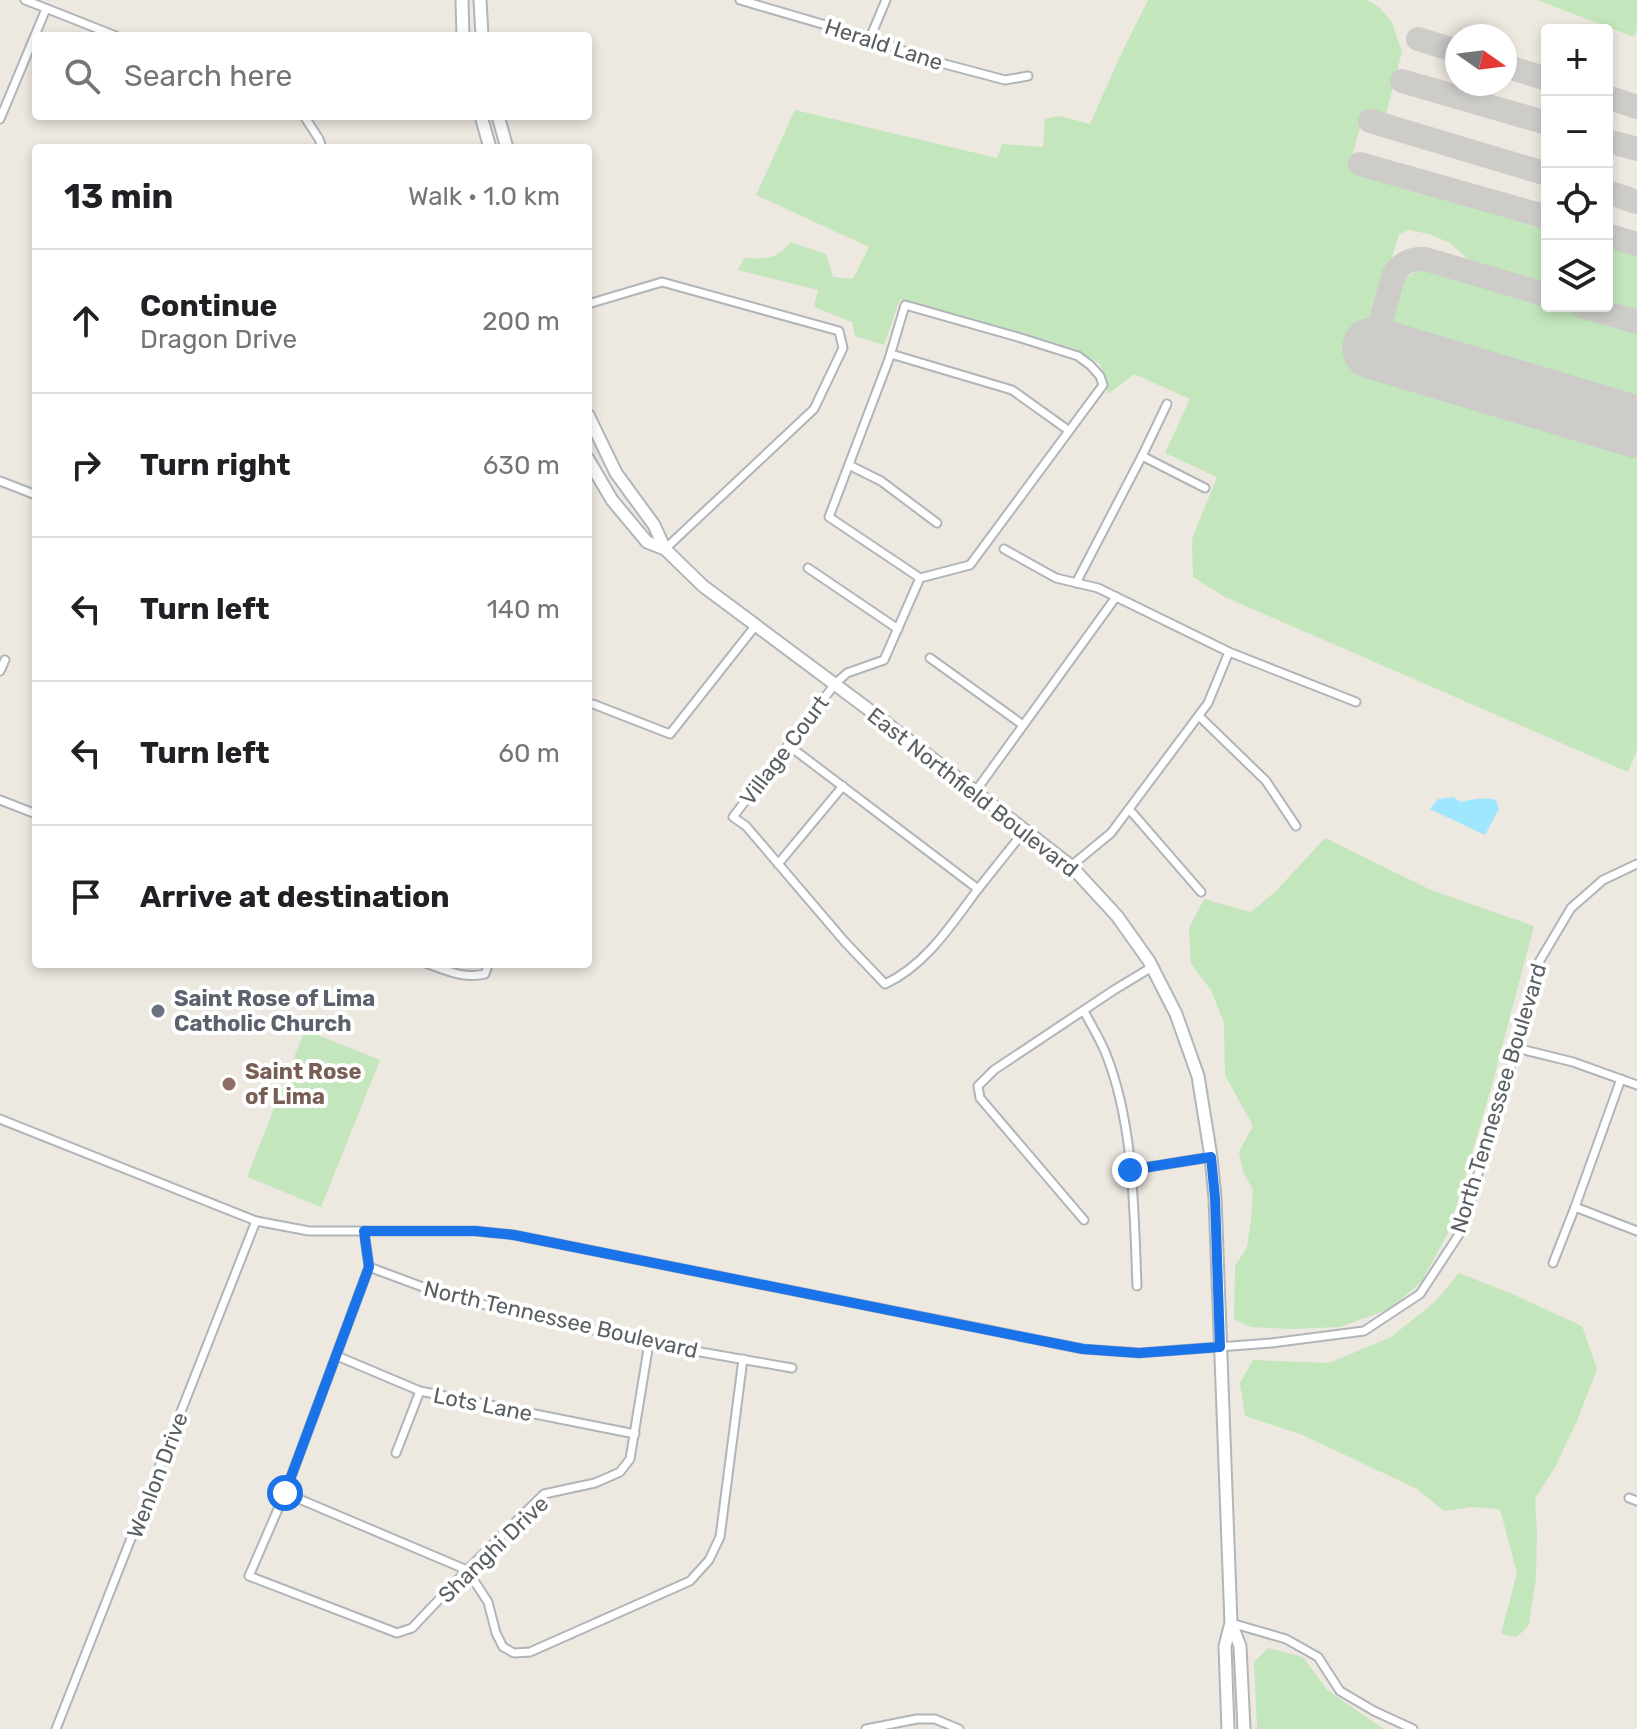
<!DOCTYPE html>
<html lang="en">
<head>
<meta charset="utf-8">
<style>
	:root { --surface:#fff; --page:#f2f2f2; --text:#202124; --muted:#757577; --line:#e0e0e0 }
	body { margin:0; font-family:Rubik,sans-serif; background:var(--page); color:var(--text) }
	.controls { position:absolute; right:24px; top:24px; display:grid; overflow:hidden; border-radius:8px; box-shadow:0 4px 12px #0003 }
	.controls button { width:72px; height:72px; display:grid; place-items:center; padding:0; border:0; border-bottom:2px solid var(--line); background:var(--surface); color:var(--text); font:40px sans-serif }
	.compass { position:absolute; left:1445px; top:24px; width:72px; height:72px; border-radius:50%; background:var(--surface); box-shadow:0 4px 12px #0003; rotate:104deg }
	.stop { position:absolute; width:24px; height:24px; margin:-18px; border:6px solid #1a73e8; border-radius:50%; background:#fff }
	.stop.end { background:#1a73e8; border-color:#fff; box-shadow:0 2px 8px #0008 }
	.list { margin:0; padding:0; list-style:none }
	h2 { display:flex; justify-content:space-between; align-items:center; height:104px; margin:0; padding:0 32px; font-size:34px }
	h2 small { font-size:26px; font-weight:400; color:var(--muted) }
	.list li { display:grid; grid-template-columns:52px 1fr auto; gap:24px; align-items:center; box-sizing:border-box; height:144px; padding:0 32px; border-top:2px solid var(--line) }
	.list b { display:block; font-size:30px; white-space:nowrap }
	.list p { margin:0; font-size:26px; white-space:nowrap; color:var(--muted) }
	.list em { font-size:26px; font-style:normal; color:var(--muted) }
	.icon { flex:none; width:44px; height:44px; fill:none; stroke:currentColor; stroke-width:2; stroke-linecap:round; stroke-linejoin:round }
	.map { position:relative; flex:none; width:1637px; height:1729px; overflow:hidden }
	.search { position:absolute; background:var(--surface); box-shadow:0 4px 12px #0003; left:32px; top:32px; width:560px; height:88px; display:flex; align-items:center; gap:20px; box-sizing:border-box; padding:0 28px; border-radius:8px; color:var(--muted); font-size:30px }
	.panel { position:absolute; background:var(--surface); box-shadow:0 4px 12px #0003; left:32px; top:144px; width:560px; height:824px; border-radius:8px }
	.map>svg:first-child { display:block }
	.green { fill:#c3e6bc }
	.water { fill:#9ee7ff }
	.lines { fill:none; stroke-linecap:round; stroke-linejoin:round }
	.taxiway { stroke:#ceccc9; stroke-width:24 }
	.runway { stroke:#ceccc9; stroke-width:62 }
	.minor-casing { stroke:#b1b5b9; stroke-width:11 }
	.secondary-casing { stroke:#b0b6b9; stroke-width:15 }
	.minor { stroke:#fff; stroke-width:7 }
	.secondary { stroke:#fff; stroke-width:11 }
	.route { stroke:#1a73e8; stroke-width:10 }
	.worship-dot { fill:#6b7280; stroke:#fff; stroke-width:3 }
	.education-dot { fill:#8d6e63; stroke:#fff; stroke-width:3 }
	.labels { text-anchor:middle; stroke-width:8; stroke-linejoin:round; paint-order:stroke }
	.street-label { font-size:22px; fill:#595f62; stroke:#fff }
	.worship-label { font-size:22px; font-weight:bold; fill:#5b616d; stroke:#fff; text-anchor:start }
	.education-label { font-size:22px; font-weight:bold; fill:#785e54; stroke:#fff; text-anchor:start }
</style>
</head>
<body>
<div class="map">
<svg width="1637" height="1729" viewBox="0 0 1637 1729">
	<rect width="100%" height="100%" fill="#ede8e0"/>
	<!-- green -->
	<g class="green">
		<path d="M1148,0H1367L1379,7L1392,22L1402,52L1386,114L1382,117L1364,112L1349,169L1547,228V287L1478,268L1450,243L1429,234L1409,230L1399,234L1359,369L1637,449V750L1628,772L1225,597L1193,577L1192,539L1217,477L1165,453L1190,399L1134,374L1108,394L1100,364L1075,349L900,299L884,345L855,336L852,322L814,307L818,290L738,270L744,258C763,259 779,260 790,242L826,254L833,277L853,279L869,247L756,195L795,110L997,158L1002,144L1043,147L1045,119L1060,116L1090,124L1122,52Z"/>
		<polygon points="1537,0 1637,0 1637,29 1634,37"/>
		<polygon points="1607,245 1637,253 1637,315 1607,305"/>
		<polygon points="1421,268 1547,303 1547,306 1556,306 1637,330 1637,406 1398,336 1390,319 1398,283"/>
		<polygon points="1325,838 1431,890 1534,926 1492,1085 1449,1231 1422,1281 1390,1309 1340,1327 1292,1329 1251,1327 1234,1319 1235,1266 1247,1247 1251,1220 1253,1190 1243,1172 1239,1152 1253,1126 1225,1075 1224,1023 1211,990 1191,964 1189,928 1204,899 1251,912 1277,890"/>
		<polygon points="305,1030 380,1060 321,1207 247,1177"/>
		<polygon points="1459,1273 1512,1294 1582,1326 1597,1369 1577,1421 1555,1467 1535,1499 1537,1533 1536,1578 1529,1625 1517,1637 1501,1634 1517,1573 1500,1509 1472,1507 1444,1511 1417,1489 1341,1453 1300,1434 1245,1416 1240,1383 1253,1360 1329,1363 1391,1337 1435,1302"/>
		<polygon points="1268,1648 1303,1657 1327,1690 1384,1729 1257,1729 1254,1662"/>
	</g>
	<!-- water -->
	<path class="water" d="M1453,797L1461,802C1473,799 1483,797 1496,800L1499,809L1485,835L1430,809L1438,799Z"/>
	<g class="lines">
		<!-- taxiway -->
		<g class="taxiway">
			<polyline points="1418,39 1457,51"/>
			<polyline points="1505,66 1547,79"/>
			<polyline points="1402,81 1547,123"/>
			<polyline points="1607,97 1637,107"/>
			<polyline points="1370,121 1547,174"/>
			<polyline points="1607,141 1637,149"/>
			<polyline points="1360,164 1547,217"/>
			<polyline points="1607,192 1637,202"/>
			<polyline points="1607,235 1637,244"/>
			<polyline points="1582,306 1637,322"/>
			<path d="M1373,348L1394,274C1402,262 1411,258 1425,259L1547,295"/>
		</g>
		<!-- runway -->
		<polyline class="runway" points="1373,348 1637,427"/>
		<!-- minor casing -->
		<g class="minor-casing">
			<g id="minor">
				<polyline points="25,0 116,36"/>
				<polyline points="740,0 870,38 922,58 1005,80 1028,76"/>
				<polyline points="870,38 886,0"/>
				<polyline points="304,116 319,139 322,148"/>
				<polyline points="0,119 46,9"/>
				<polyline points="588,304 662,282 839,331 843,348 814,409 665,549"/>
				<polyline points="891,354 1012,390 1068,430"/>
				<polyline points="1142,456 1167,404"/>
				<polyline points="849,465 881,481 937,523"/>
				<polyline points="0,481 36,495"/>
				<polyline points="1004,549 1056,578 1098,588 1229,652 1356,702"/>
				<polyline points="808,568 898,629"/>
				<path d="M920,578L829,517L889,359L905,305L1021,338L1078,356L1090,365L1100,376L1103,385L970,565L920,578L884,660L847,673L835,684L733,817L746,826L845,942L885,984C926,965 951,925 978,889"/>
				<polyline points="1076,583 1142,456 1205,488"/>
				<polyline points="930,658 1023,725"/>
				<polyline points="0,671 5,660"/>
				<polyline points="593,704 670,734 756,625"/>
				<polyline points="1199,716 1266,781 1296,826"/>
				<polyline points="788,745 978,889 1025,830"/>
				<polyline points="975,792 1116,597"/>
				<polyline points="0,800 36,814"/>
				<polyline points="1129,809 1201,892"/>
				<polyline points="778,864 843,786"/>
				<polyline points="1071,866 1111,833 1208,703 1229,652"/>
				<path d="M428,964C448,971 464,979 485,974L488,965"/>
				<path d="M1084,1011C1091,1025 1100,1039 1106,1054C1134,1124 1134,1211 1137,1286"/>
				<polyline points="1516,1048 1573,1062 1637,1085"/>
				<polyline points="1621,1079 1575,1207 1637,1231"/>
				<polyline points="0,1119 256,1221 309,1231 475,1231 514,1235 1083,1349 1139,1353 1271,1343 1364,1331 1420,1294 1460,1233 1526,1016 1539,962 1571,908 1603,880 1637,864"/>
				<polyline points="1130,1170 1211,1157"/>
				<polyline points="1084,1220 980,1098 978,1086 994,1070 1114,990 1152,967"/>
				<polyline points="364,1231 369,1267 447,1296 649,1343 792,1368"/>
				<polyline points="1553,1263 1575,1207"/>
				<polyline points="369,1267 285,1493 249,1576 397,1633 412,1628 467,1570 544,1494 595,1483 620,1472 630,1459 649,1343"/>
				<polyline points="337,1356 420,1391 635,1434"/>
				<polyline points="396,1453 420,1391"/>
				<polyline points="285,1493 467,1570 488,1602 496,1633 503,1647 514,1653 530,1652 690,1581 709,1560 720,1537 743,1359"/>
				<polyline points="1629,1498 1637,1501"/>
				<polyline points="1231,1623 1286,1639 1318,1657 1340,1691 1374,1711 1413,1729"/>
				<polyline points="56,1729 256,1221"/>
				<polyline points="866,1729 917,1719 935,1719 959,1729"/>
			</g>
		</g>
		<!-- secondary casing -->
		<g class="secondary-casing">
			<g id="secondary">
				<polyline points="462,0 463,36"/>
				<polyline points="480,0 482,36"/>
				<polyline points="481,116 490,148"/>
				<polyline points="498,116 507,148"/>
				<polyline points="588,415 616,473 654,525 665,549"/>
				<polyline points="588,459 612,500 647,542 665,549 703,586 872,712 1071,866 1117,916 1149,961 1176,1014 1198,1076 1211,1157 1215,1198 1231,1623 1225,1646 1228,1729"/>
				<polyline points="1231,1623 1240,1646 1244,1729"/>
			</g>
		</g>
		<!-- minor -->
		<use href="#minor" class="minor"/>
		<!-- secondary -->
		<use href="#secondary" class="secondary"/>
	</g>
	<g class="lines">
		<!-- route -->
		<polyline class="route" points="285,1493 369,1267 364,1231 475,1231 514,1235 1083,1349 1139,1353 1220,1347 1215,1198 1211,1157 1130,1170"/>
	</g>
	<!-- markers -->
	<circle class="worship-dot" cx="158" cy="1011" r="8"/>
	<circle class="education-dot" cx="229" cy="1084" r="8"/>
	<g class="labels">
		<!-- street labels -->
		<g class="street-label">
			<text transform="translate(884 44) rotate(18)" y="8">Herald Lane</text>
			<text transform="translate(784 750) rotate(-53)" y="8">Village Court</text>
			<text transform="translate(973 792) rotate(38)" y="8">East Northfield Boulevard</text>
			<text transform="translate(1498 1098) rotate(-73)" y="8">North Tennessee Boulevard</text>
			<text transform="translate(561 1319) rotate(13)" y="8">North Tennessee Boulevard</text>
			<text transform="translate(483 1404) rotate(11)" y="8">Lots Lane</text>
			<text transform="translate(157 1475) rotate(-69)" y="8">Wenlon Drive</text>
			<text transform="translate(493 1549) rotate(-44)" y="8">Shanghi Drive</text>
		</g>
		<!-- worship labels -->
		<g class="worship-label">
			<text x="174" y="1006">Saint Rose of Lima<tspan x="174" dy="25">Catholic Church</tspan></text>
		</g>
		<!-- education labels -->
		<g class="education-label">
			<text x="245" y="1079">Saint Rose<tspan x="245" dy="25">of Lima</tspan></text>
		</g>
	</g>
</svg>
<div class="controls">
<button>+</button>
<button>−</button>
<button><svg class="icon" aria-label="locate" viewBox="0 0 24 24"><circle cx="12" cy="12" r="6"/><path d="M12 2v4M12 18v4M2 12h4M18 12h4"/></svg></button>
<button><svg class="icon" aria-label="layers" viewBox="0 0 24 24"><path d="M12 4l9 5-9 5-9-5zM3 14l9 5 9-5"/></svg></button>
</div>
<svg class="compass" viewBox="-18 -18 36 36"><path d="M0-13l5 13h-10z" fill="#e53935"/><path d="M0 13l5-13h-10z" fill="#757577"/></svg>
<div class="stop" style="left:285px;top:1493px"></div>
<div class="stop end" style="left:1130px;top:1170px"></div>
<div class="search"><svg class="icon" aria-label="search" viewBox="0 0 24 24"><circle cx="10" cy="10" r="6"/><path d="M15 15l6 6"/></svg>Search here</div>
<section class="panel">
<h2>13 min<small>Walk · 1.0 km</small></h2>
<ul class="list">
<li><svg class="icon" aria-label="ahead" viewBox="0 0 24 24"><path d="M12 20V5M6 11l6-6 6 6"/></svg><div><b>Continue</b><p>Dragon Drive</p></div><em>200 m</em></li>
<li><svg class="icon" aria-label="right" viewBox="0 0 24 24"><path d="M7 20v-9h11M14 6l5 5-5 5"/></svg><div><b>Turn right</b></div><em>630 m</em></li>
<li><svg class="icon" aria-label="left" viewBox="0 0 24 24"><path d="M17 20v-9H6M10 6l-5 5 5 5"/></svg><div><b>Turn left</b></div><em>140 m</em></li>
<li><svg class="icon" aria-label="left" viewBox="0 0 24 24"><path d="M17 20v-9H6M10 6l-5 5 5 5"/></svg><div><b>Turn left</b></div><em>60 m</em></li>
<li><svg class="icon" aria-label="arrive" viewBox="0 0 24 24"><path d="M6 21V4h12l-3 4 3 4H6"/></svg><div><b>Arrive at destination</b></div></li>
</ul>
</section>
</div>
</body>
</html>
